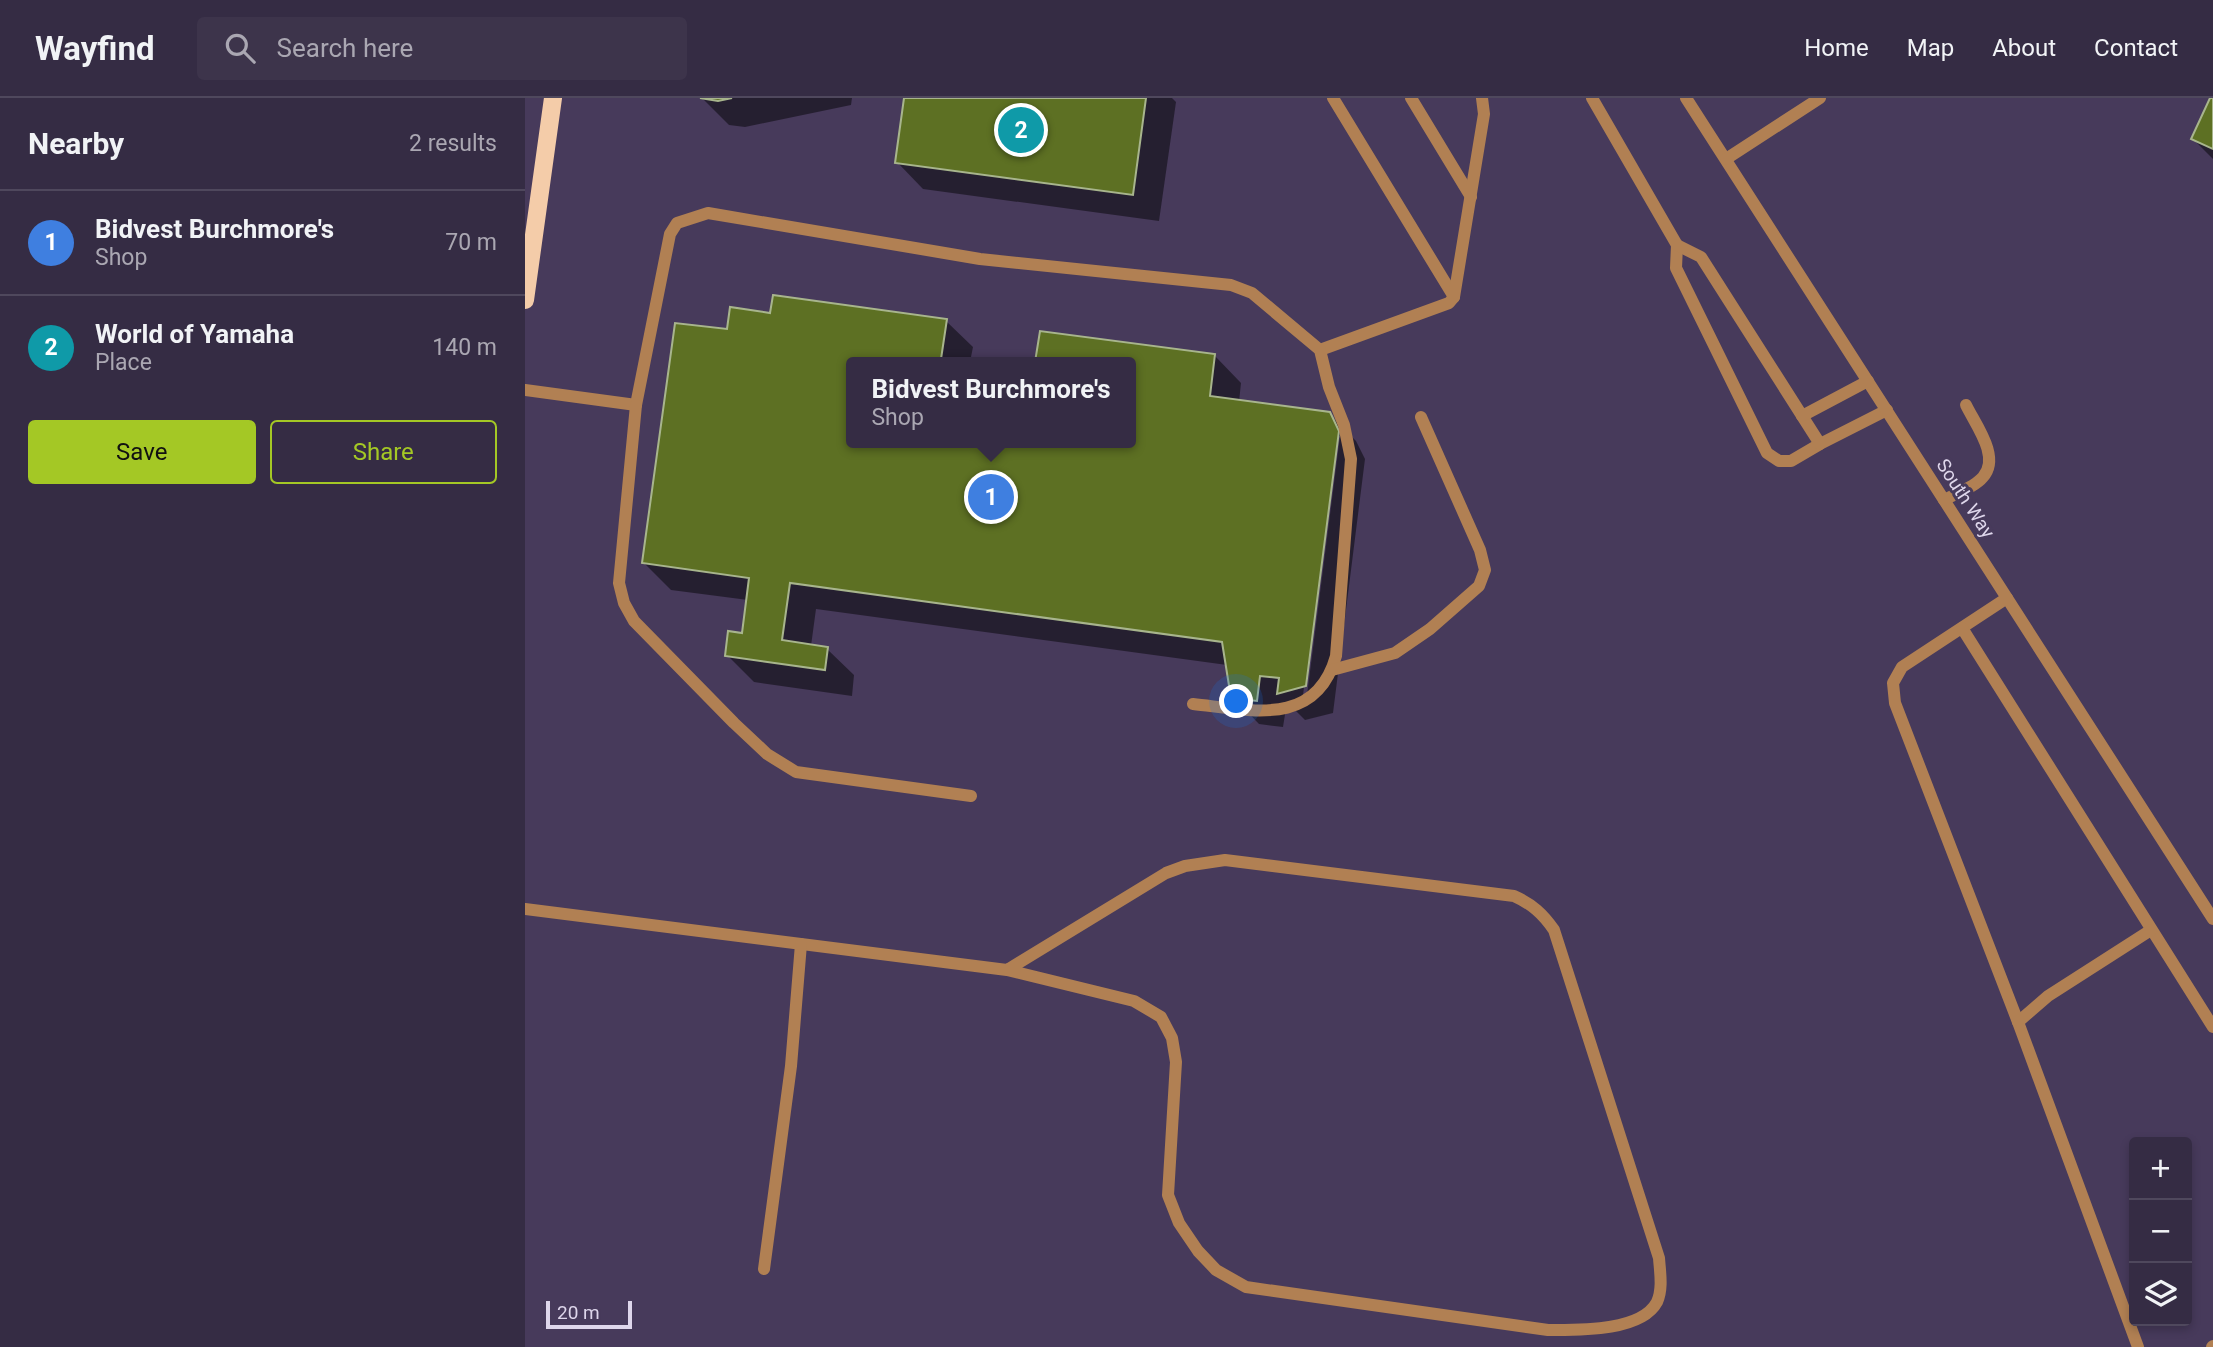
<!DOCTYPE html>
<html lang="en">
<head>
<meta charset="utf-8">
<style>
	:root { --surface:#352c44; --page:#3d344b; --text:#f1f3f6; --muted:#aaa7b2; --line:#4f485d; --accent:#a4c825 }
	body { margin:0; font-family:Roboto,sans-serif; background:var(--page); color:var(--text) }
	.controls { position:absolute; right:21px; bottom:21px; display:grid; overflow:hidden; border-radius:7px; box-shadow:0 4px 10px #0003 }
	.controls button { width:63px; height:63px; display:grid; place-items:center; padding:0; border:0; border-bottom:2px solid var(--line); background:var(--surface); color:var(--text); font:35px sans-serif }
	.scale { position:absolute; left:21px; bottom:18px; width:86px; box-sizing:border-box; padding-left:7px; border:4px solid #ded6eb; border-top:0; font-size:19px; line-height:24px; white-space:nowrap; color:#ded6eb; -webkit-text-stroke:5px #473a5b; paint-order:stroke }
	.you { position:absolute; left:712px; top:604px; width:24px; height:24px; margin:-18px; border:5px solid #fff; border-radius:50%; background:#1a73e8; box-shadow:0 0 0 10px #1a73e833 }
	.badge { display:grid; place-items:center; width:46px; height:46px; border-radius:50%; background:var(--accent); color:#fff; font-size:23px; font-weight:700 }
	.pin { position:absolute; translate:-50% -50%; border:4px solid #fff; box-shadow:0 2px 7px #0006 }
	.popup { position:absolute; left:321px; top:259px; width:290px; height:91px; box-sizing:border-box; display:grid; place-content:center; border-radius:7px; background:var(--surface); filter:drop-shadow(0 2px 5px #0005); font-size:23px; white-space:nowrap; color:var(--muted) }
	.popup b { font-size:26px; color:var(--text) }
	.popup::after { content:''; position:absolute; left:50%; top:100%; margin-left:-14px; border:14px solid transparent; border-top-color:var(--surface) }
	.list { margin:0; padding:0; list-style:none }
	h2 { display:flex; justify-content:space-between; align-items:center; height:91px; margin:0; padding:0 28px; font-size:30px }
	h2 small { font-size:23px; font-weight:400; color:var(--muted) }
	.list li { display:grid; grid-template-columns:46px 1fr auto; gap:21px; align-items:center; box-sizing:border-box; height:105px; padding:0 28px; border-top:2px solid var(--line) }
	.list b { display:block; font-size:26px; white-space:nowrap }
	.list p { margin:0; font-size:23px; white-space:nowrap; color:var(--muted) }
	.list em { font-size:23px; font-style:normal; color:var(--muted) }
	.actions { display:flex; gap:14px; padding:21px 28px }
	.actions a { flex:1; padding:16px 0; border:2px solid var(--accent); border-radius:7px; text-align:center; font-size:24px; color:var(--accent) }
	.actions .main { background:var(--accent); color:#111 }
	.icon { flex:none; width:38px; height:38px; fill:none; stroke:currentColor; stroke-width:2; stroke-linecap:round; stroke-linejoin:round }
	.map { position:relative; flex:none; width:1688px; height:1249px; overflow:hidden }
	header { display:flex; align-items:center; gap:42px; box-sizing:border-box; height:98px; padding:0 35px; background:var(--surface); border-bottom:2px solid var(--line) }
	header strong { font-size:33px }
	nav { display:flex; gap:38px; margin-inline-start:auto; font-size:24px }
	.search { width:490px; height:63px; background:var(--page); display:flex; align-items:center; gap:18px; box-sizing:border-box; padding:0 24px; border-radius:7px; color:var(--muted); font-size:26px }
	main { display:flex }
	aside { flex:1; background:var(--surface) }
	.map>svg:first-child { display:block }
	.shadow { fill:#0007; fill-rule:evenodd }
	.building { fill:#5d7023; stroke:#a8b58d; stroke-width:2 }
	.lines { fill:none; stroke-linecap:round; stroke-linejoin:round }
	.minor { stroke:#b18053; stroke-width:12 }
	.major { stroke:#f4cca9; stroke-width:18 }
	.labels { text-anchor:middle; stroke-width:6; stroke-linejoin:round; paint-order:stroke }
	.street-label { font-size:19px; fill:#ded6eb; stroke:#473a5b }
</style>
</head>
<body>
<header>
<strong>Wayfind</strong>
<div class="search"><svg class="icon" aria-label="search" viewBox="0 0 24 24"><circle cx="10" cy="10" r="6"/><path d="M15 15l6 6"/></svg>Search here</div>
<nav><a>Home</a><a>Map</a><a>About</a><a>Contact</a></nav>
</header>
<main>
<aside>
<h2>Nearby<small>2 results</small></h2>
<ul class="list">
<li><span class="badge" style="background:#3f7fe0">1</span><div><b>Bidvest Burchmore's</b><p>Shop</p></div><em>70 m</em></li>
<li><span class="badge" style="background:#0f9aa8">2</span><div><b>World of Yamaha</b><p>Place</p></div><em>140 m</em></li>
</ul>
<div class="actions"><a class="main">Save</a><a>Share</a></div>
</aside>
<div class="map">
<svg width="1688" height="1249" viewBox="0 0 1688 1249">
	<rect width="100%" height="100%" fill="#473a5b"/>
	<!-- shadow -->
	<g class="shadow">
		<polygon points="177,0 327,0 326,7 220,29 204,27"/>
		<polygon points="380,0 647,0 651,4 634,123 398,91 372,64"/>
		<polygon points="1687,0 1688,0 1688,61 1668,41"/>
		<path d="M247,217L421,223L448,249L445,264H326V345H606V264H512L517,235L690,258L716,285L714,304L804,316L831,343L840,361L808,615L780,622L762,604L758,629L734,626L708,599L702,567L291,511L286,548L302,551L329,577L327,598L229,584L202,557L218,537L223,502L146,492L119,465L203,233ZM812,338H815L782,597H778Z"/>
	</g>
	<!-- building -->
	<g class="building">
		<polygon points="175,0 207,0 193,3"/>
		<polygon points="379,0 621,0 608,97 370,65"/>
		<polygon points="1685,0 1688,0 1688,51 1666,41"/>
		<polygon points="248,197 422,221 416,261 439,264 326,264 326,345 606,345 606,264 510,264 515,233 690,256 685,298 805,314 814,333 781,588 752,596 754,580 735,578 732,603 706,600 697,544 265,485 257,542 303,549 300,572 200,558 203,533 217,535 224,480 117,465 150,225 202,231 205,209 245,215"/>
	</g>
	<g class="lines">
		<!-- minor -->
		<g class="minor">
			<polyline points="808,0 929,199"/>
			<polyline points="886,0 946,99"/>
			<polyline points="1067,0 1152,147 1151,170 1242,355 1254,363 1266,363 1295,346 1362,312"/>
			<polyline points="1161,0 1688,821"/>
			<polyline points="1201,61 1295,0"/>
			<polyline points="1152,147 1176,159 1295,346"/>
			<polyline points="795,252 924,205 929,199 959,16 957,0"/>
			<path d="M0,292L111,307L145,136L152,125L183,115L455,161L706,187L727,195L795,252L804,289L819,327L826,361L811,558C791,630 725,612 668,606"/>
			<polyline points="111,307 94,485 99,505 109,523 209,625 242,656 271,674 446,698"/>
			<polyline points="1277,318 1343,283"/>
			<path d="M1419,402C1430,396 1450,389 1458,379C1476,359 1450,326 1441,307"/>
			<polyline points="1482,500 1377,569 1368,585 1370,605 1493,924"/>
			<polyline points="1437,530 1688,929"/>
			<polyline points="807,572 870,555 905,531 954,488 960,472 955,452 896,319"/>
			<path d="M0,811L482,872L609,903L636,919L647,940L651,964L643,1097L654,1125L673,1153L691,1172L721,1189L1023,1232C1052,1232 1116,1234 1132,1204C1138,1191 1135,1174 1134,1160L1029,832C1018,816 1007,806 989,798L700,762L660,768L641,775L482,872"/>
			<polyline points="239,1171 266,968 276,846"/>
			<polyline points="1613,1249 1493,924 1523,898 1626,832"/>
			<polyline points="1687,1249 1688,1248"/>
		</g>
		<!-- major -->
		<polyline class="major" points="0,202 28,0"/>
	</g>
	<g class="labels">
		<!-- street labels -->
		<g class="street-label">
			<text transform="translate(1441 400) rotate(57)" y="7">South Way</text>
		</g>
	</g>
</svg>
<div class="controls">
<button>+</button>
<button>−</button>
<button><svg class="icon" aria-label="layers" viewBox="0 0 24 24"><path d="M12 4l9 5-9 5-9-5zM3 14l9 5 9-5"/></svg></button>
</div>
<div class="scale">20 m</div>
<div class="you"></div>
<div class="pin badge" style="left:466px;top:399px;background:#3f7fe0">1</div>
<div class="popup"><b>Bidvest Burchmore's</b>Shop</div>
<div class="pin badge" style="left:496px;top:32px;background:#0f9aa8">2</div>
</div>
</main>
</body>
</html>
